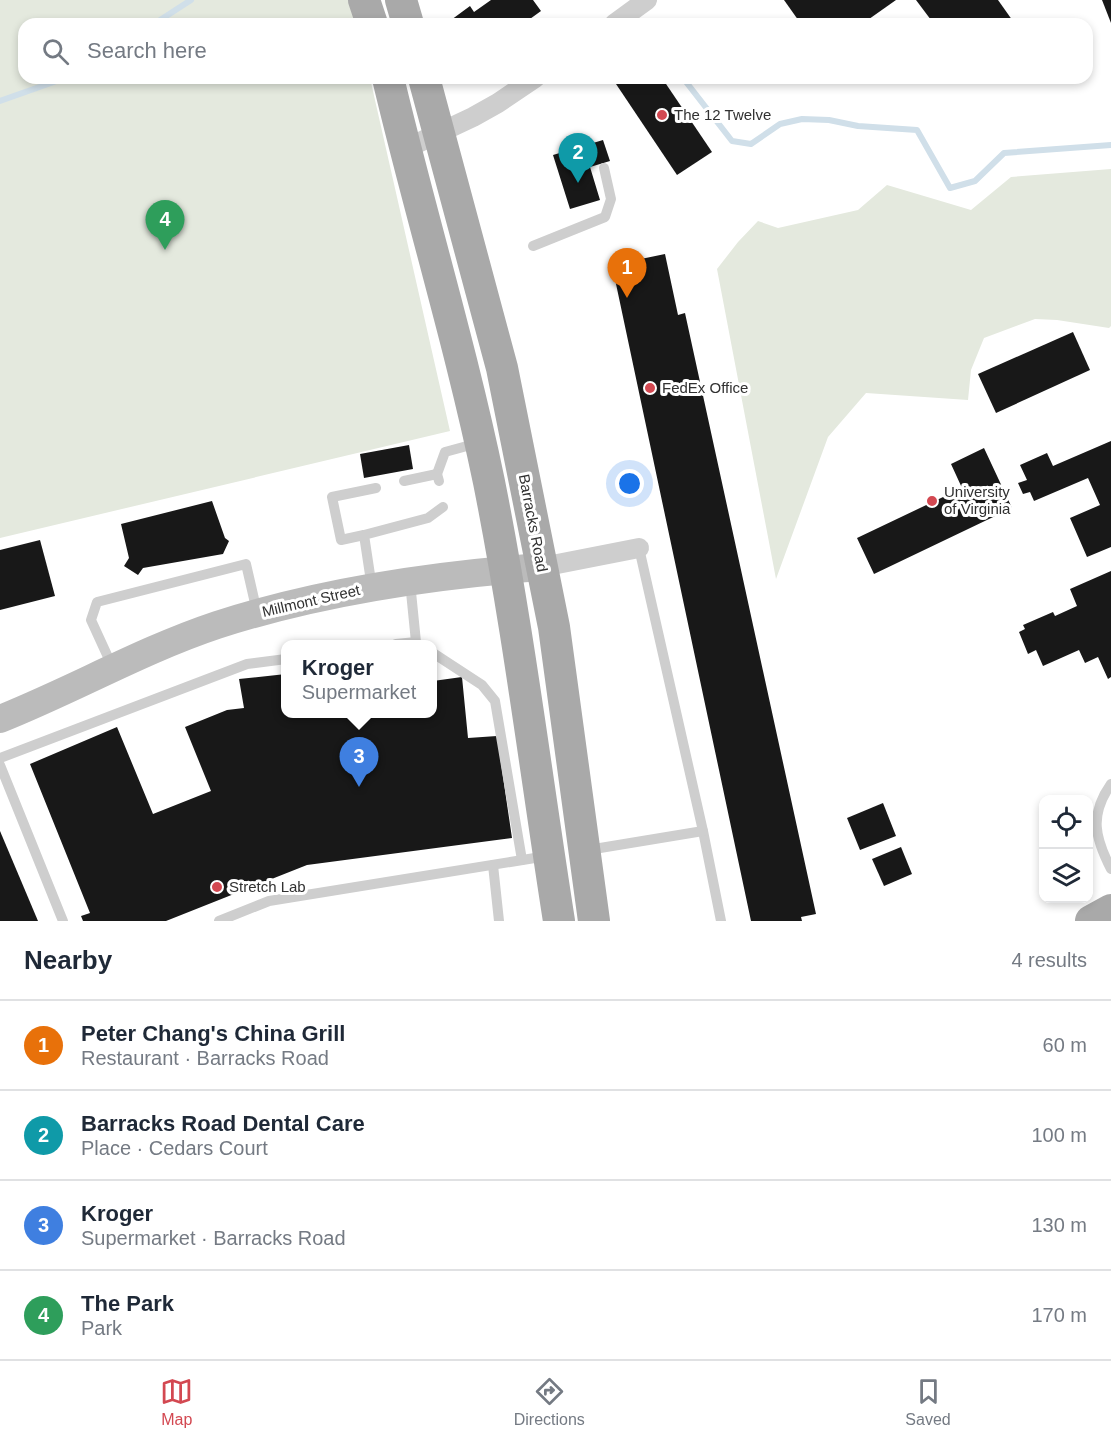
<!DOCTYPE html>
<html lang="en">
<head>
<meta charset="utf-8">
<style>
	:root { --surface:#fff; --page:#f6f6f7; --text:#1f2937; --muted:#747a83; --line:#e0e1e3; --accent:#d34851 }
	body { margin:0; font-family:Helvetica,sans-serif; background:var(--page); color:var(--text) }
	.controls { position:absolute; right:18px; bottom:18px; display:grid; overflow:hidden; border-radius:12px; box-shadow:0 3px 9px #0003 }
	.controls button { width:54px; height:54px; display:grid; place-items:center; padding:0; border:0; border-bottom:2px solid var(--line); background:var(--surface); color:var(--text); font:30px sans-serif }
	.you { position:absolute; left:630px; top:484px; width:21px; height:21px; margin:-15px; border:4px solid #fff; border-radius:50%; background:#1a73e8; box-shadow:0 0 0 9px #1a73e833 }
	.badge { display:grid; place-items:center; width:39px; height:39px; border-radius:50%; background:var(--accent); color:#fff; font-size:20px; font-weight:700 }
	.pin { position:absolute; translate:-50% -50px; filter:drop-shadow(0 2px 3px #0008) }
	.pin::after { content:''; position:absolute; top:32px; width:21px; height:18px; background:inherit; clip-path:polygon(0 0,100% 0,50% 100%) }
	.popup { position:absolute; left:281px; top:640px; width:156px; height:78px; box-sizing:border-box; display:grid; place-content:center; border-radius:12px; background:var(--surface); filter:drop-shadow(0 2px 4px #0005); font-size:20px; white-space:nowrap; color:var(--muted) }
	.popup b { font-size:22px; color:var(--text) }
	.popup::after { content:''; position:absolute; left:50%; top:100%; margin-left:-12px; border:12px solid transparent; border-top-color:var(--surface) }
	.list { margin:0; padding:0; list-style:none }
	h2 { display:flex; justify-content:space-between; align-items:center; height:78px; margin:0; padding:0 24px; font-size:26px }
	h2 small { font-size:20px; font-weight:400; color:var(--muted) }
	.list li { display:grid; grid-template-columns:39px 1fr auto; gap:18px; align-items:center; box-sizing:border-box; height:90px; padding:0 24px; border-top:2px solid var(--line) }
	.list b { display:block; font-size:22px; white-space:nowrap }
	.list p { margin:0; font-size:20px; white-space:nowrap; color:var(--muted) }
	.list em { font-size:20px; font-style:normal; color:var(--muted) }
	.icon { flex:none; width:33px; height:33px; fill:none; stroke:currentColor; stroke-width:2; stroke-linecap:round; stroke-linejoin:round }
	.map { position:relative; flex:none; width:1111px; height:921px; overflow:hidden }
	.search { position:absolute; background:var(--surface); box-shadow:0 3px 9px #0003; left:18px; right:18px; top:18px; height:66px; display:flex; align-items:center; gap:15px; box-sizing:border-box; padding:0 21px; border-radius:18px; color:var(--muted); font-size:22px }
	.sheet { height:438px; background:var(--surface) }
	nav { display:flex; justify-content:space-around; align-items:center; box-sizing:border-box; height:84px; border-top:2px solid var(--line); background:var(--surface); font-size:16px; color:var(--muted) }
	nav a { display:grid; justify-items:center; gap:3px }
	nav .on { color:var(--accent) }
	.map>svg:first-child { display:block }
	.green { fill:#e4e9de }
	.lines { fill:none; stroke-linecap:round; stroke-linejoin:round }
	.stream { stroke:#d0dfe9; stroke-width:6 }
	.building { fill:#181818 }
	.lane { stroke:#cecece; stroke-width:10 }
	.street { stroke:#cecece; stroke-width:20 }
	.secondary { stroke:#bbb; stroke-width:28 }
	.primary { stroke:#a9a9a9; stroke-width:32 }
	.poi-dot { fill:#d34851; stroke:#fff; stroke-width:2 }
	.labels { text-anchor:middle; stroke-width:6; stroke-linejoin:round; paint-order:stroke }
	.poi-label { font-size:15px; fill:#313131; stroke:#fff; text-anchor:start }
	.street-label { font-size:15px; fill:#313131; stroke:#fff }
</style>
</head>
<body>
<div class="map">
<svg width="1111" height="921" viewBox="0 0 1111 921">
	<rect width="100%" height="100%" fill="#fff"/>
	<!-- green -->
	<g class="green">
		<polygon points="0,0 353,0 358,24 24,24 24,78 370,78 450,431 0,538"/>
		<polygon points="1111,169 1111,326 1109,328 1057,320 1035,319 984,338 971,370 968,400 866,393 828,437 776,579 717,269 738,242 758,221 778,228 858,210 887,185 971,210 1011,177"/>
	</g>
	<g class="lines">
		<!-- stream -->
		<g class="stream">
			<polyline points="154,24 191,0"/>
			<polyline points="683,78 732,141 751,144 780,124 802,119 829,120 858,126 917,130 950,188 975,181 1004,153 1111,145"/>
			<polyline points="0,101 65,78"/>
		</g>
	</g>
	<!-- building -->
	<g class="building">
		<polygon points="491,0 533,0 541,11 523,24 453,24 451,20 470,6 474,12"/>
		<polygon points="784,0 896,0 862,24 801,24"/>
		<polygon points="916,0 998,0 1015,24 934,24"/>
		<polygon points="1102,0 1111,0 1111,23"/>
		<polygon points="612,78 662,78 712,152 677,175"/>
		<polygon points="603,140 610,161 590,167 600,200 570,209 553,155"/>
		<polygon points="665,254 678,315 685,313 816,914 801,917 802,921 751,921 612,265"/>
		<polygon points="1073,332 1090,370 996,413 978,374"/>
		<polygon points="1111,441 1111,547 1087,557 1070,518 1100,505 1088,478 1034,501 1030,492 1023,494 1018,483 1027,480 1020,465 1047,453 1053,466"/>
		<polygon points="409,445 413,469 364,478 360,454"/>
		<polygon points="984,448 1012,508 874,574 857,538 962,488 951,464"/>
		<polygon points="212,501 225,538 229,541 223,554 143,568 138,575 124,566 129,558 121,524"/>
		<polygon points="40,540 55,596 0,610 0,550"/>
		<polygon points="1111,571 1111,677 1108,679 1098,657 1085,663 1079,650 1043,666 1036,650 1028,654 1019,632 1025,629 1023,625 1053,612 1055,616 1077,606 1070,589"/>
		<polygon points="286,674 286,714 433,714 433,681 462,677 468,738 497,736 512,838 307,865 166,921 83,921 81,916 90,913 30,764 117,727 153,814 211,791 185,727 227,710 244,708 239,679"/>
		<polygon points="883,803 896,836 860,850 847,818"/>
		<polygon points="0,831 38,921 0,921"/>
		<polygon points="901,847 912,874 884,886 872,859"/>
	</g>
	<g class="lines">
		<!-- lane -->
		<g class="lane">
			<polyline points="533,246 605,217 611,199 604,168"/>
			<polyline points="437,474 445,452 478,443"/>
			<polyline points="404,481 437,474 439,481"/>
			<polyline points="364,535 341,540 332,497 376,488"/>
			<polyline points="639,548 703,831 721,921"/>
			<polyline points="372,588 364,535 428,518 443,507"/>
			<polyline points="396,644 416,642 410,582"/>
			<polyline points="433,653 482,685 495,701 522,860"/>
			<polyline points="113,668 91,620 97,602 246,564 257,612"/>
			<polyline points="0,758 247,664 286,659"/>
			<polyline points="0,765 63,921"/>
			<path d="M1111,784C1089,815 1095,838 1111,869"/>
			<polyline points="588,850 703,831"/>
			<polyline points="493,865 499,921"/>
			<polyline points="219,921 269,901 547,856"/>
		</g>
		<!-- street -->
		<g class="street">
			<polyline points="614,24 647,0"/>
			<polyline points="405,149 473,117 498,103 535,78"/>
			<polyline points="542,567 639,548"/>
		</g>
		<!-- secondary -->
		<path class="secondary" d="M0,719C73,690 142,650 217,625C322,591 433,575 542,567"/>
		<!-- primary -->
		<g class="primary">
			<polyline points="364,0 372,24"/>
			<polyline points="401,0 408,24"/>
			<path d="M388,78C420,213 461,346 489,482C518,627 536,775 559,921"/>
			<polyline points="424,78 502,368 554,627 594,921"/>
			<polyline points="1091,921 1111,910"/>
		</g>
	</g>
	<!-- markers -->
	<g class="poi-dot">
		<circle cx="662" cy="115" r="6"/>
		<circle cx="650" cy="388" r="6"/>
		<circle cx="932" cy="501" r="6"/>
		<circle cx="217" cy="887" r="6"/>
	</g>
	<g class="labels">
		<!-- poi labels -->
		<g class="poi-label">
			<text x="674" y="120">The 12 Twelve</text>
			<text x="662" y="393">FedEx Office</text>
			<text x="944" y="497">University<tspan x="944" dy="17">of Virginia</tspan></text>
			<text x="229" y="892">Stretch Lab</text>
		</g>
		<!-- street labels -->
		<g class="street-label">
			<text transform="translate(533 523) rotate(79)" y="5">Barracks Road</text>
			<text transform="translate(311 601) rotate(-13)" y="5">Millmont Street</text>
		</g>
	</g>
</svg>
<div class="controls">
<button><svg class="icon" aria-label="locate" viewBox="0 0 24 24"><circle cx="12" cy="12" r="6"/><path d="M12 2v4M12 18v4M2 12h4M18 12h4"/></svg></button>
<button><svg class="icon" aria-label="layers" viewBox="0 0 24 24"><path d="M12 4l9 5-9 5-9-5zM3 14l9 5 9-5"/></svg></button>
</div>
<div class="you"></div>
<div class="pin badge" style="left:627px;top:298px;background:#e8710a">1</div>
<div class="pin badge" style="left:578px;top:183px;background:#0f9aa8">2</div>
<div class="pin badge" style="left:359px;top:787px;background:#3f7fe0">3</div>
<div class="popup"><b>Kroger</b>Supermarket</div>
<div class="pin badge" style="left:165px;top:250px;background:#2e9e5b">4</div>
<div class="search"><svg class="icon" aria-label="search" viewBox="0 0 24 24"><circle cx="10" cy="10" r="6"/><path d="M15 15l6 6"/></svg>Search here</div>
</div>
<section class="sheet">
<h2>Nearby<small>4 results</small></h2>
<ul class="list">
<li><span class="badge" style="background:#e8710a">1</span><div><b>Peter Chang's China Grill</b><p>Restaurant · Barracks Road</p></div><em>60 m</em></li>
<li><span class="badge" style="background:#0f9aa8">2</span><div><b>Barracks Road Dental Care</b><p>Place · Cedars Court</p></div><em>100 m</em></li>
<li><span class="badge" style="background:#3f7fe0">3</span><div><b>Kroger</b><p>Supermarket · Barracks Road</p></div><em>130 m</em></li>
<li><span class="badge" style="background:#2e9e5b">4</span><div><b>The Park</b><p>Park</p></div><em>170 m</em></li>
</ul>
</section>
<nav>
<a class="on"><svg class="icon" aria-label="map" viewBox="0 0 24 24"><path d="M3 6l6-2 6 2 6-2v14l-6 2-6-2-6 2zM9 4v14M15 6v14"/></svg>Map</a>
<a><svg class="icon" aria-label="directions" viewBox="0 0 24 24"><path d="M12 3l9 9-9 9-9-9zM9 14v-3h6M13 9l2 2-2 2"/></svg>Directions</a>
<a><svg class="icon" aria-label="saved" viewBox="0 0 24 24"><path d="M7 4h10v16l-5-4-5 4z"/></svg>Saved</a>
</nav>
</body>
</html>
